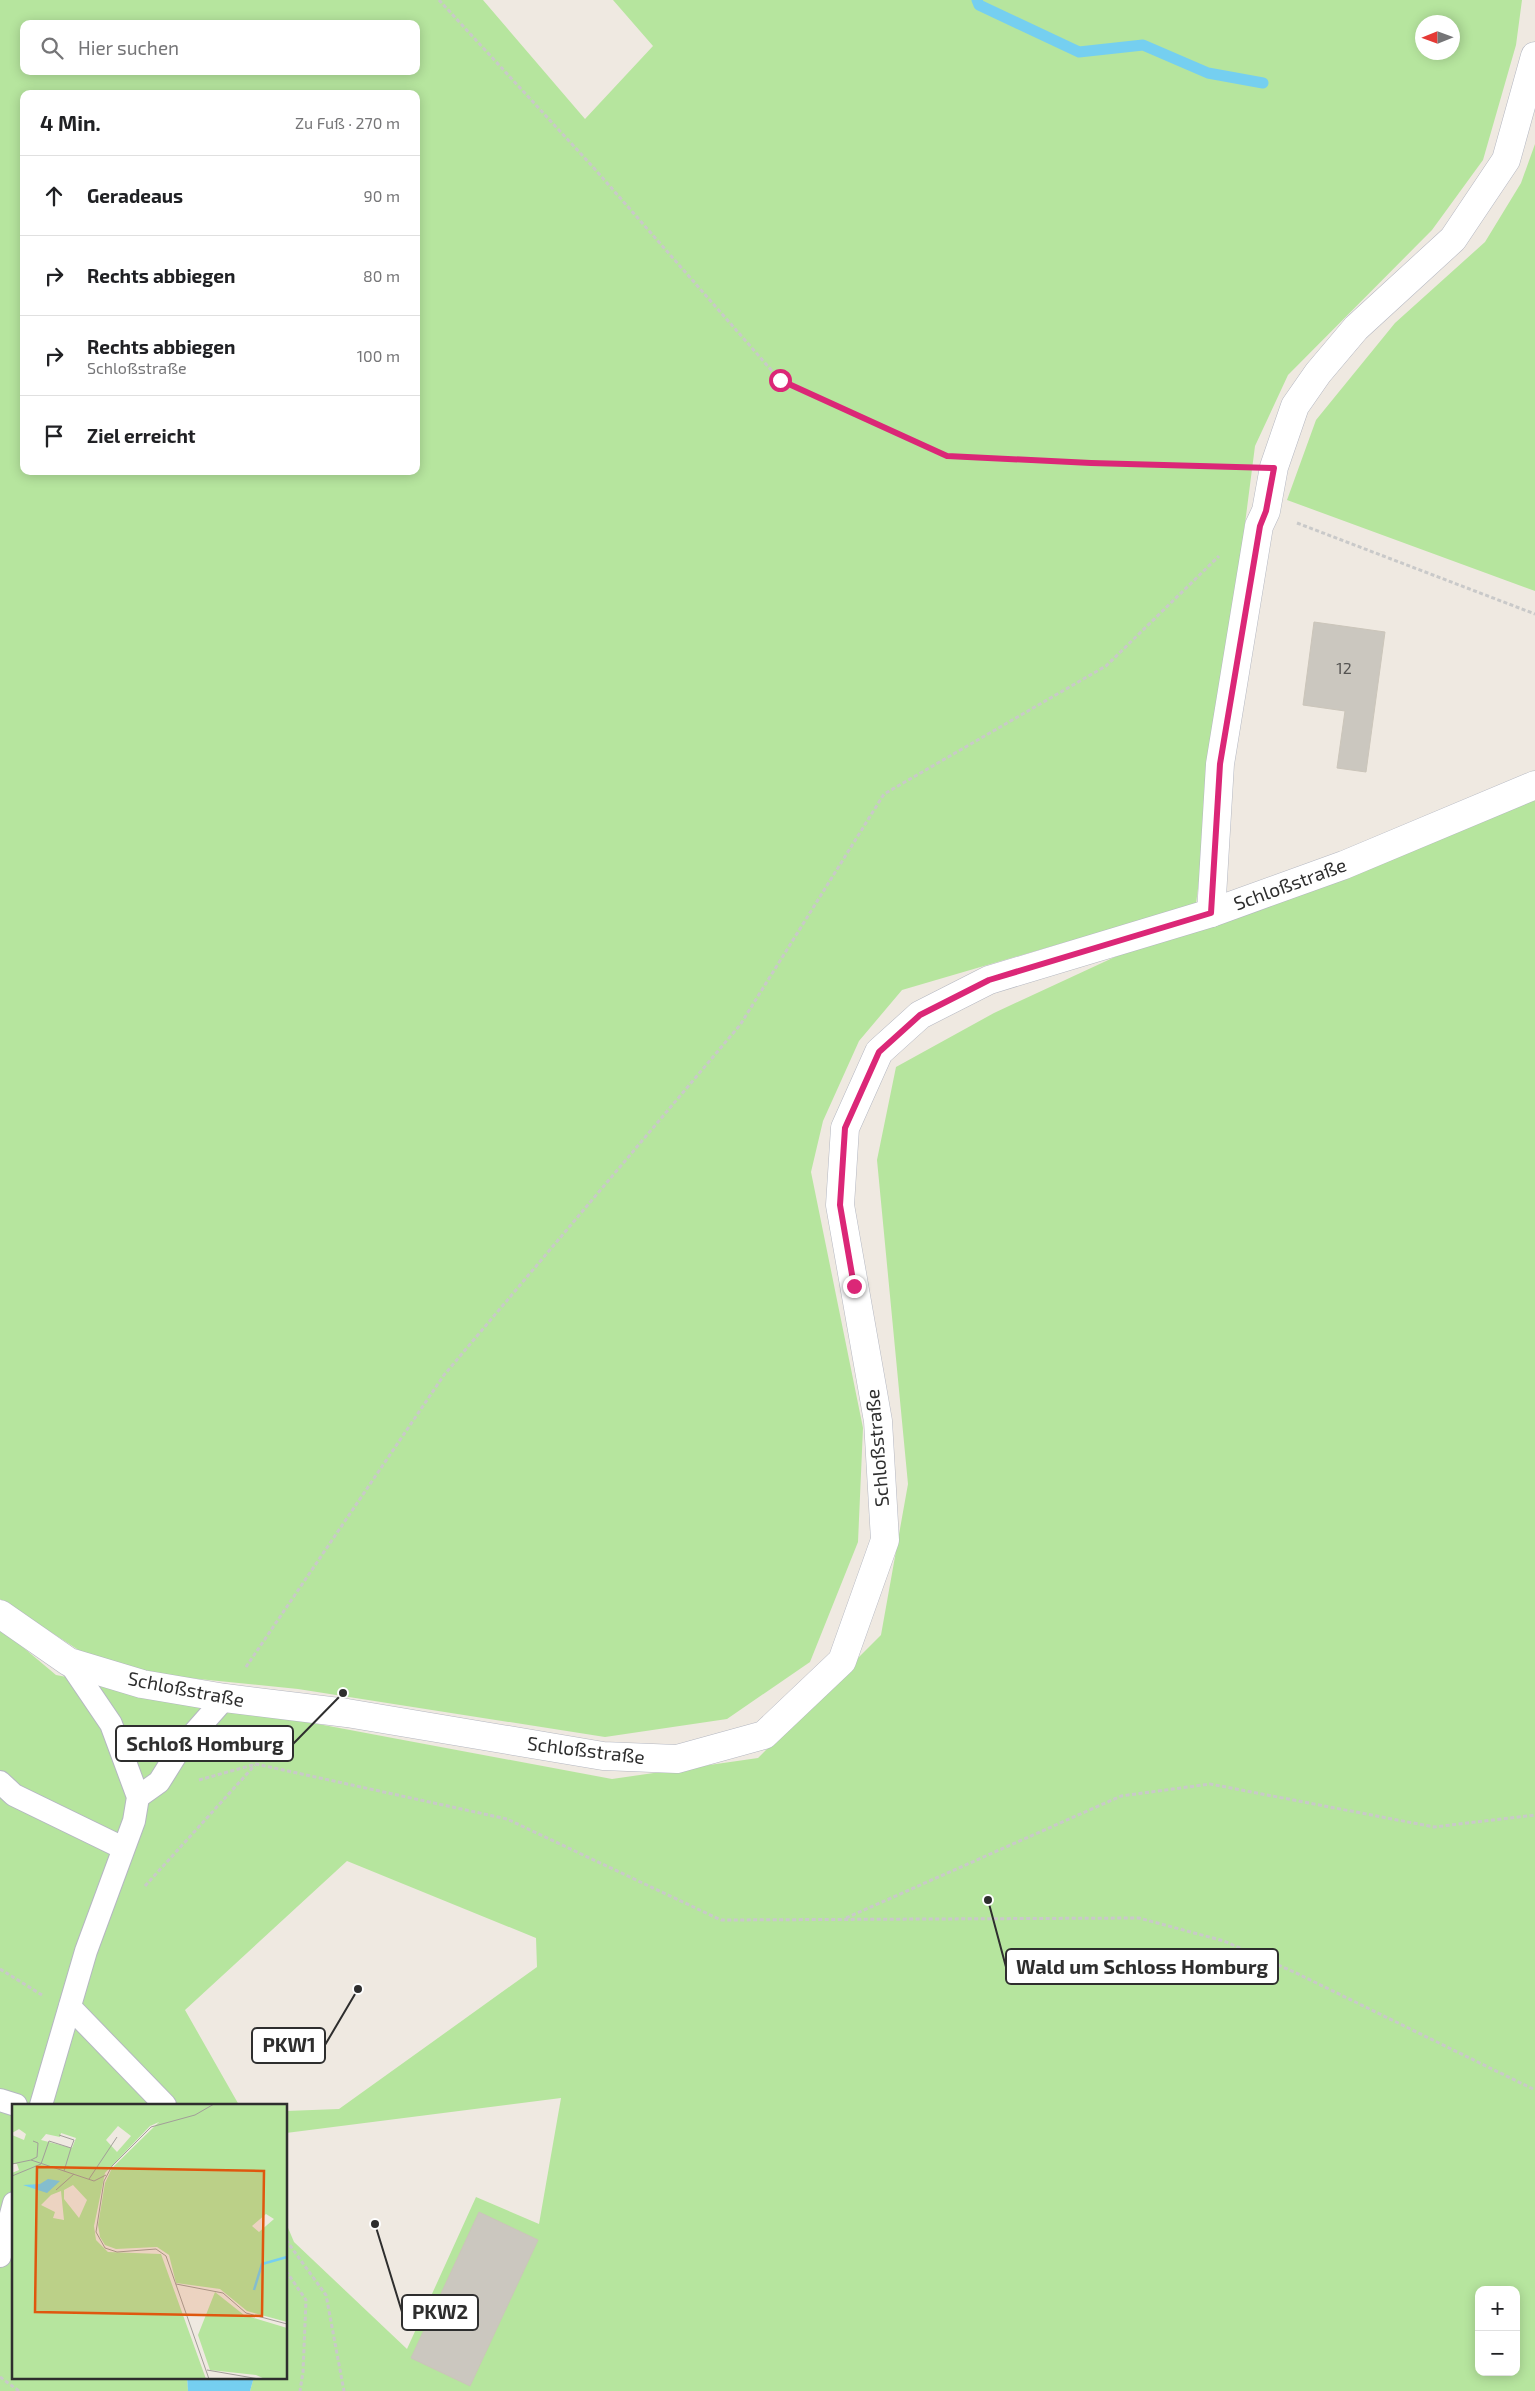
<!DOCTYPE html>
<html lang="de">
<head>
<meta charset="utf-8">
<style>
	:root { --surface:#fff; --page:#f6f6f6; --text:#202124; --muted:#757577; --line:#e0e0e0 }
	body { margin:0; font-family:"Exo 2",sans-serif; background:var(--page); color:var(--text) }
	.controls { position:absolute; right:15px; bottom:15px; display:grid; overflow:hidden; border-radius:10px; box-shadow:0 2px 12px #0003 }
	.controls button { width:45px; height:45px; display:grid; place-items:center; padding:0; border:0; border-bottom:1px solid var(--line); background:var(--surface); color:var(--text); font:25px sans-serif }
	.compass { position:absolute; left:1415px; top:15px; width:45px; height:45px; border-radius:50%; background:var(--surface); box-shadow:0 2px 12px #0003; rotate:269deg }
	.stop { position:absolute; width:15px; height:15px; margin:-11px; border:4px solid #db2777; border-radius:50%; background:#fff }
	.stop.end { background:#db2777; border-color:#fff; box-shadow:0 1px 5px #0008 }
	.list { margin:0; padding:0; list-style:none }
	h2 { display:flex; justify-content:space-between; align-items:center; height:65px; margin:0; padding:0 20px; font-size:21px }
	h2 small { font-size:16px; font-weight:400; color:var(--muted) }
	.list li { display:grid; grid-template-columns:32px 1fr auto; gap:15px; align-items:center; box-sizing:border-box; height:80px; padding:0 20px; border-top:1px solid var(--line) }
	.list b { display:block; font-size:19px; white-space:nowrap }
	.list p { margin:0; font-size:16px; white-space:nowrap; color:var(--muted) }
	.list em { font-size:16px; font-style:normal; color:var(--muted) }
	.icon { flex:none; width:28px; height:28px; fill:none; stroke:currentColor; stroke-width:2; stroke-linecap:round; stroke-linejoin:round }
	.map { position:relative; flex:none; width:1535px; height:2391px; overflow:hidden }
	.search { position:absolute; background:var(--surface); box-shadow:0 2px 12px #0003; left:20px; top:20px; width:400px; height:55px; display:flex; align-items:center; gap:12px; box-sizing:border-box; padding:0 18px; border-radius:10px; color:var(--muted); font-size:19px }
	.panel { position:absolute; background:var(--surface); box-shadow:0 2px 12px #0003; left:20px; top:90px; width:400px; height:385px; border-radius:10px }
	.map>svg:first-child { display:block }
	.green { fill:#b6e59e; fill-rule:evenodd }
	.water { fill:#75cff0 }
	.lines { fill:none; stroke-linecap:round; stroke-linejoin:round }
	.stream { stroke:#75cff0; stroke-width:11 }
	.building { fill:#cbc7bf; stroke:#cbc5ba }
	.lane-casing { stroke:#b4b7c1; stroke-width:24 }
	.street-casing { stroke:#b4b7c1; stroke-width:29 }
	.path { stroke:#c9c9c9; stroke-width:3; stroke-dasharray:4 2.5; stroke-linecap:butt }
	.lane { stroke:#fff; stroke-width:22 }
	.street { stroke:#fff; stroke-width:28 }
	.route { stroke:#db2777; stroke-width:6 }
	.labels { text-anchor:middle; stroke-width:4.5; stroke-linejoin:round; paint-order:stroke }
	.number-label { font-size:16px; fill:#555452 }
	.street-label { font-size:19px; fill:#2e2e2e; stroke:#fff }
	.inset-river { fill:none; stroke:#75cff0; stroke-width:2.5 }
	.inset-road { fill:none; stroke:#a29e99; stroke-width:1 }
	.view { fill:#df570e; fill-opacity:0.15; stroke:#df570e; stroke-width:2.5 }
	.inset-edge { fill:none; stroke:#2e2e2e; stroke-width:2.5 }
	.leader { fill:none; stroke:#2e2e2e; stroke-width:2 }
	.callout-dot { fill:#2e2e2e; stroke:#fff; stroke-width:2 }
	.callout { fill:#fff; stroke:#2e2e2e; stroke-width:2 }
	.callout-label { font-size:20px; text-anchor:middle; font-weight:bold; fill:#2e2e2e }
</style>
</head>
<body>
<div class="map">
<svg width="1535" height="2391" viewBox="0 0 1535 2391">
	<rect width="100%" height="100%" fill="#efe9e1"/>
	<!-- green -->
	<g class="green">
		<path d="M0,0H483L585,119L653,46L613,0H1522L1516,45L1483,160L1432,230L1288,375L1255,446L1196,904L902,990L859,1041L823,1121L811,1172L863,1428L858,1542L810,1662L727,1719L605,1737L298,1689L159,1675L80,1651L0,1599ZM1422,22H1452V52H1422ZM24,24H416V71H24ZM24,94H416V471H24Z"/>
		<polygon points="1535,144 1535,591 1287,500 1316,420 1395,323 1485,242 1521,183"/>
		<path d="M1535,788V2391H250L254,2377H286V2223L294,2242L407,2349L476,2197L539,2224L561,2098L286,2133V2111L339,2109L537,1967L536,1938L347,1861L185,2010L239,2105H14V2377H187L188,2391H0V1628L56,1675L612,1779L758,1758L881,1635L908,1484L877,1160L896,1067L994,1013L1145,943ZM1479,2290H1516V2372H1479Z"/>
	</g>
	<!-- water -->
	<polygon class="water" points="187,2377 254,2377 250,2391 188,2391"/>
	<g class="lines">
		<!-- stream -->
		<polyline class="stream" points="977,0 979,5 1079,52 1143,45 1208,73 1263,83"/>
	</g>
	<!-- building -->
	<g class="building">
		<polygon points="1314,622 1385,632 1366,772 1337,768 1345,711 1303,705"/>
		<polygon points="479,2212 538,2240 470,2386 411,2358"/>
	</g>
	<g class="lines">
		<!-- lane casing -->
		<g class="lane-casing">
			<g id="lane">
				<polyline points="0,1782 14,1795 123,1848"/>
				<polyline points="138,1797 159,1782 179,1750 225,1698"/>
				<polyline points="70,2007 165,2105"/>
				<polyline points="0,2100 16,2105"/>
				<polyline points="41,2105 86,1951 134,1821 138,1797 111,1724 69,1662"/>
				<polyline points="0,2256 14,2203"/>
			</g>
		</g>
		<!-- street casing -->
		<g class="street-casing">
			<g id="street">
				<polyline points="1211,913 1220,764 1259,526 1266,511 1274,467 1295,406 1318,373 1356,328 1453,239 1506,160 1535,56"/>
				<polyline points="0,1614 69,1662 142,1684 225,1698 347,1713 603,1756 677,1759 764,1735 842,1661 885,1540 878,1421 840,1205 845,1128 879,1052 920,1015 989,980 1211,913 1344,865 1535,785"/>
			</g>
		</g>
		<!-- path -->
		<g class="path">
			<polyline points="439,0 593,167 780,380 947,456 1091,463 1241,466"/>
			<polyline points="1297,523 1535,614"/>
			<polyline points="246,1667 444,1375 740,1025 884,794 1106,666 1219,556"/>
			<polyline points="199,1780 256,1764 507,1819 721,1920 1139,1918 1224,1941 1294,1972 1535,2090"/>
			<polyline points="145,1886 255,1765"/>
			<polyline points="846,1918 1121,1796 1210,1784 1434,1827 1535,1815"/>
			<polyline points="0,1969 42,1995"/>
			<polyline points="286,2240 326,2295 344,2391"/>
			<polyline points="286,2271 306,2300 303,2372 300,2391"/>
			<polyline points="0,2377 19,2391"/>
		</g>
		<!-- lane -->
		<use href="#lane" class="lane"/>
		<!-- street -->
		<use href="#street" class="street"/>
	</g>
	<g class="lines">
		<!-- route -->
		<polyline class="route" points="780,380 947,456 1091,463 1274,468 1266,511 1260,526 1220,764 1211,913 989,980 920,1015 879,1052 845,1128 840,1205 854,1286"/>
	</g>
	<g class="labels">
		<!-- number labels -->
		<g class="number-label">
			<text x="1344" y="674">12</text>
		</g>
		<!-- street labels -->
		<g class="street-label">
			<text transform="translate(1290 884) rotate(-20)" y="7">Schloßstraße</text>
			<text transform="translate(877 1448) rotate(-95)" y="7">Schloßstraße</text>
			<text transform="translate(186 1689) rotate(11)" y="7">Schloßstraße</text>
			<text transform="translate(586 1750) rotate(7)" y="7">Schloßstraße</text>
		</g>
	</g>
	<!-- overview -->
	<g transform="translate(12 2104)">
		<rect width="275" height="275" fill="#efe9e1"/>
		<path d="M0,0H275V218L235,207L208,185L164,179L157,151L145,143L104,145L93,141L88,133L86,121L93,79L100,64L147,18L138,22L93,69L82,122L84,136L96,148L149,150L194,275H0V69L7,66L5,60H0V31L12,36L14,30L7,25L0,29ZM106,22L119,32L105,48L94,36ZM49,29L64,34L60,44L29,36L34,30L48,33ZM61,81L75,96L67,114L52,95V86ZM49,87L52,116L41,114L43,108L29,101L39,91ZM254,110L262,115L247,128L240,122ZM203,188L232,211L275,224V275H253L244,271L198,266L186,231Z" fill="#b6e59e" fill-rule="evenodd"/>
		<path d="M36,75L48,77L35,89L11,81L28,80Z" fill="#75cff0"/>
		<path class="inset-river" d="M242,186L250,160L275,153"/>
		<path class="inset-road" d="M47,31L62,36L59,44M19,56L25,53L26,39L21,37M0,60L19,56L82,77L94,71M0,72L29,60L37,37L59,44L52,67M77,75L105,33M44,86L62,70M164,180L211,189L234,209L275,220M195,266L247,275M197,275L154,152L144,145L105,148L93,144L84,128L92,77L100,62L139,23L183,11L202,0"/>
		<path class="view" d="M25,63L252,67L250,212L23,208Z"/>
		<rect width="275" height="275" class="inset-edge"/>
	</g>
	<!-- callouts -->
	<path class="leader" d="M343 1693L293 1744M988 1900L1006 1967M358 1989L325 2045M375 2224L402 2312"/>
	<g class="callout-dot">
		<circle cx="343" cy="1693" r="5"/>
		<circle cx="988" cy="1900" r="5"/>
		<circle cx="358" cy="1989" r="5"/>
		<circle cx="375" cy="2224" r="5"/>
	</g>
	<g class="callout">
		<rect x="116" y="1726" width="177" height="35" rx="5"/>
		<rect x="1006" y="1949" width="272" height="35" rx="5"/>
		<rect x="252" y="2028" width="73" height="35" rx="5"/>
		<rect x="402" y="2295" width="76" height="35" rx="5"/>
	</g>
	<g class="callout-label">
		<text x="205" y="1751">Schloß Homburg</text>
		<text x="1142" y="1974">Wald um Schloss Homburg</text>
		<text x="289" y="2052">PKW1</text>
		<text x="440" y="2319">PKW2</text>
	</g>
</svg>
<div class="controls">
<button>+</button>
<button>−</button>
</div>
<svg class="compass" viewBox="-18 -18 36 36"><path d="M0-13l5 13h-10z" fill="#e53935"/><path d="M0 13l5-13h-10z" fill="#757577"/></svg>
<div class="stop" style="left:780px;top:380px"></div>
<div class="stop end" style="left:854px;top:1286px"></div>
<div class="search"><svg class="icon" aria-label="search" viewBox="0 0 24 24"><circle cx="10" cy="10" r="6"/><path d="M15 15l6 6"/></svg>Hier suchen</div>
<section class="panel">
<h2>4 Min.<small>Zu Fuß · 270 m</small></h2>
<ul class="list">
<li><svg class="icon" aria-label="ahead" viewBox="0 0 24 24"><path d="M12 20V5M6 11l6-6 6 6"/></svg><div><b>Geradeaus</b></div><em>90 m</em></li>
<li><svg class="icon" aria-label="right" viewBox="0 0 24 24"><path d="M7 20v-9h11M14 6l5 5-5 5"/></svg><div><b>Rechts abbiegen</b></div><em>80 m</em></li>
<li><svg class="icon" aria-label="right" viewBox="0 0 24 24"><path d="M7 20v-9h11M14 6l5 5-5 5"/></svg><div><b>Rechts abbiegen</b><p>Schloßstraße</p></div><em>100 m</em></li>
<li><svg class="icon" aria-label="arrive" viewBox="0 0 24 24"><path d="M6 21V4h12l-3 4 3 4H6"/></svg><div><b>Ziel erreicht</b></div></li>
</ul>
</section>
</div>
</body>
</html>
